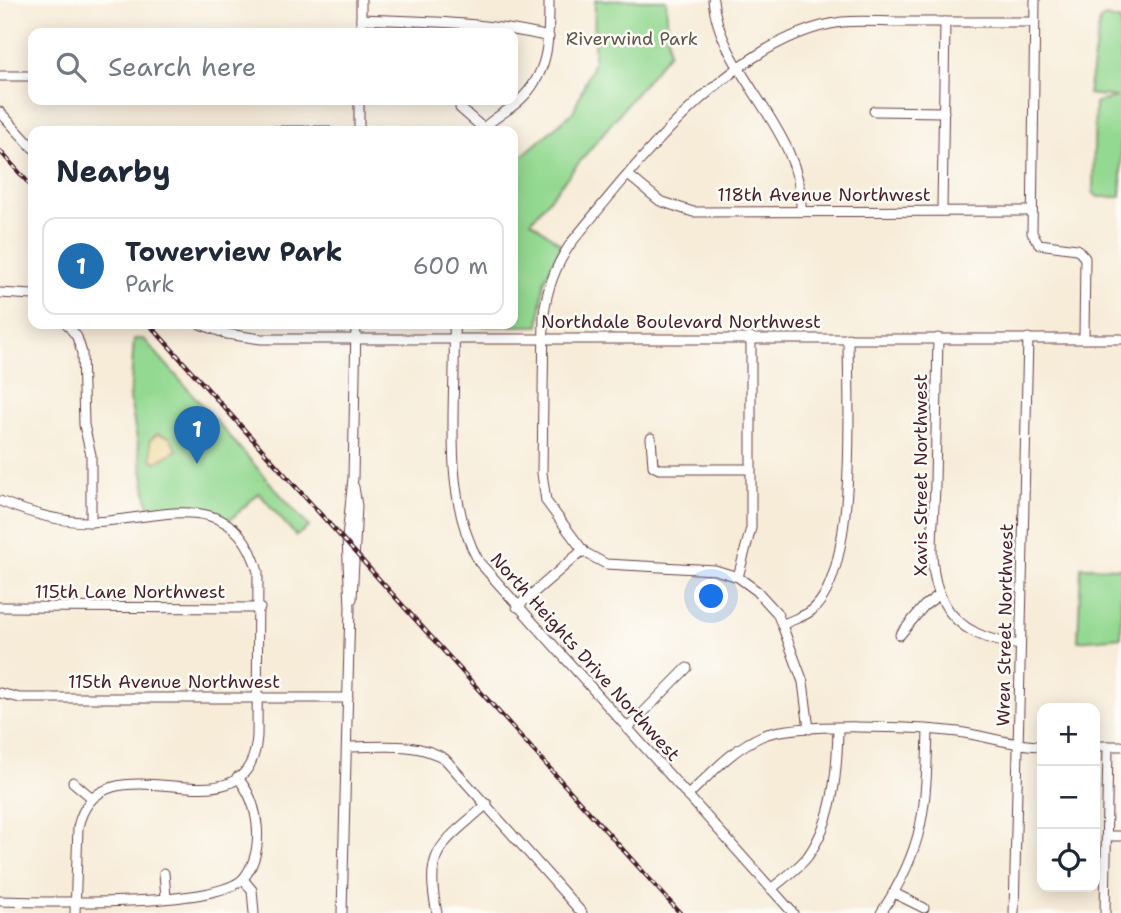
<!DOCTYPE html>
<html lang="en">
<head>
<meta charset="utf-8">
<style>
	:root { --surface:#fff; --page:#f6f6f7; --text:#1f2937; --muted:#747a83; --line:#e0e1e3; --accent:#1f6fb2 }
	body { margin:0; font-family:"Shantell Sans",sans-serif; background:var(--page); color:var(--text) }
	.controls { position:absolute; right:21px; bottom:21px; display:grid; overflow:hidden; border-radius:14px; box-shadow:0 4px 18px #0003 }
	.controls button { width:63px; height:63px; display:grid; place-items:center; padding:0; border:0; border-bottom:2px solid var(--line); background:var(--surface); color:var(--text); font:35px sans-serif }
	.you { position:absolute; left:712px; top:597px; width:24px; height:24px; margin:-18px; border:5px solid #fff; border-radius:50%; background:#1a73e8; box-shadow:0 0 0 10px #1a73e833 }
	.badge { display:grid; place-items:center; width:46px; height:46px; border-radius:50%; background:var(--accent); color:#fff; font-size:23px; font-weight:700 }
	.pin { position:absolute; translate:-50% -58px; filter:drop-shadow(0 2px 4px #0008) }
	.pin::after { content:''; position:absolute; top:37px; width:24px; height:21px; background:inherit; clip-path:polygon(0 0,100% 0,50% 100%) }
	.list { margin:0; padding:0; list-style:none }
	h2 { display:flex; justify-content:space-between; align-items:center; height:91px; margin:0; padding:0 28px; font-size:30px }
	h2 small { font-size:23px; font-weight:400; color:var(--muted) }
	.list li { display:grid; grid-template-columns:46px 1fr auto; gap:21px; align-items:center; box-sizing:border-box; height:98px; margin:0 14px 14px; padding:0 14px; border:2px solid var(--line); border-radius:14px }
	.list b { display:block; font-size:26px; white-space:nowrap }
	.list p { margin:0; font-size:23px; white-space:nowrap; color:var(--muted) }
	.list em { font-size:23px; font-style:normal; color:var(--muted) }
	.icon { flex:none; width:38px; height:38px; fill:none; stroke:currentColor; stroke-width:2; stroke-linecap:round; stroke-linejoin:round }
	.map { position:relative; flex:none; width:1121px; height:913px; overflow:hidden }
	.search { position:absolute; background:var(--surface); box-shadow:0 4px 18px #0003; left:28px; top:28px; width:490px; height:77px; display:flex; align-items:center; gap:18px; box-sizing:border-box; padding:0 24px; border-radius:14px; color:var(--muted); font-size:26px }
	.panel { position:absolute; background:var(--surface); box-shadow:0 4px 18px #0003; left:28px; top:126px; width:490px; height:203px; border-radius:14px }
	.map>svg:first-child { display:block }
	.green { fill:#94d992; stroke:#6f7c5e; stroke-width:2 }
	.sand { fill:#eeda9e; stroke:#9c7c64; stroke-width:2 }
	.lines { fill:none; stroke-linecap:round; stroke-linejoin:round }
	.minor-casing { stroke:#643e45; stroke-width:11 }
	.minor { stroke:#fff; stroke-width:9 }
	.rail-casing { stroke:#4a1f2b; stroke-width:4.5 }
	.rail { stroke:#fdfcf7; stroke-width:2; stroke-dasharray:5; stroke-linecap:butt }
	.labels { text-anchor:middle; stroke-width:5; stroke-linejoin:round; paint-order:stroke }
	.park-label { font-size:18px; fill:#60574a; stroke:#fdfcf7 }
	.street-label { font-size:18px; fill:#4a1f2b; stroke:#fdfcf7 }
</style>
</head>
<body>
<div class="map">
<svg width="1121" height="913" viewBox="0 0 1121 913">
	<rect width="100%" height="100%" fill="#fdfcf7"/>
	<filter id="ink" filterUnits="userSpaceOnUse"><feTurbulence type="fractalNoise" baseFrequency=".0143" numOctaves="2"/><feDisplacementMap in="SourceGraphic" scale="14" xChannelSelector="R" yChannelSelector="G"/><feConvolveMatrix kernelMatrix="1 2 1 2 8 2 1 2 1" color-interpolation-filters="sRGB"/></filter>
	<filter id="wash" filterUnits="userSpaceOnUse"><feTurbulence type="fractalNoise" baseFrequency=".00686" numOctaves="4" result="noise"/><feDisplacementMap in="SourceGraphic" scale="28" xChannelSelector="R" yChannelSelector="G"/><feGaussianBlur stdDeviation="1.57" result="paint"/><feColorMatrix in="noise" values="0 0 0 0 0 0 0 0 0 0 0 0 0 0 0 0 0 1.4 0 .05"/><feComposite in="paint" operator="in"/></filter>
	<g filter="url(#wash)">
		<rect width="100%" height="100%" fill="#f7ecd8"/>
		<!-- green -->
		<g class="green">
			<polygon points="595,0 666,0 669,53 531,221 562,245 544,282 539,326 459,326 513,324 513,169 516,161 573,112 594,62"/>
			<polygon points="1105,17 1121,21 1121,197 1098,197 1093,192 1095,103 1117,97 1088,94 1100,20"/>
			<path d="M134,339H144L309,527L296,536L259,493L229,521C202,505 180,504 149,509L130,399Z"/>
			<polygon points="1081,567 1121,568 1121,637 1078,641"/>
		</g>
		<!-- sand -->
		<polygon class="sand" points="157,434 170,437 177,450 156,462 152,459 150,440"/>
	</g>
	<g filter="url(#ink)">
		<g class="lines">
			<!-- minor casing -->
			<g class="minor-casing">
				<g id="minor">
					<path d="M713,0C720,75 804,129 801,211"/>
					<polyline points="1035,0 1032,233 1039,244 1077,249 1085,258 1084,338"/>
					<path d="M361,19C424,21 487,22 549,37"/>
					<polyline points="361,33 361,0"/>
					<polyline points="0,76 33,76"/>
					<polyline points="460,108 483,128"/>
					<polyline points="874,111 944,112"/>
					<polyline points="0,112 33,148"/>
					<polyline points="252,131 327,131"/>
					<polyline points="359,131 359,100"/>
					<path d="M481,131C491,119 507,112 519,101C550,73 549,38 549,0"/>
					<polyline points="628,175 660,201 693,212 1032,211"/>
					<polyline points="942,210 945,22"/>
					<polyline points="0,293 33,295"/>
					<polyline points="67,324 77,337 82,353 84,425 91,455 91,522"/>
					<polyline points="200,324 227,334 261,339 1121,339"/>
					<path d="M454,324C457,401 440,492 479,562L793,913"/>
					<path d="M938,338C937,386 936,434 935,482C935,521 924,568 944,603C960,632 990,641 1020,645"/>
					<polyline points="651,438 653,466 659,469 750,469"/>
					<path d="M0,501C29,513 58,522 89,522C152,522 234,481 258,572L257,736C250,847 100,728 78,827L75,913"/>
					<polyline points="738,577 751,528 751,337"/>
					<polyline points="352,599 357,506 354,487"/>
					<polyline points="0,607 260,608"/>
					<polyline points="517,607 583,550"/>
					<path d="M782,625C791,620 803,617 811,611C859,574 848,397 848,338"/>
					<polyline points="900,635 924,606 940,594"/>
					<polyline points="0,693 20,698 348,698"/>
					<polyline points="627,729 687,668"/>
					<path d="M809,729L803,682L782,625L777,613L757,591L738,577L715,570L606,564L584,552L546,501L542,473L544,314C547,287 556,265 571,243C636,164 734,36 842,22C861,20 882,22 901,22C945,22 990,22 1034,22"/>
					<polyline points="1095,746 1121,746"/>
					<path d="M347,747C379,747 417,741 445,759L582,913"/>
					<path d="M237,777C260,803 266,851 243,879L252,890L254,913"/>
					<polyline points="73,782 92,798"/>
					<path d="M687,796C710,775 733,748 762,736C795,722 919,727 958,732C987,736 1013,746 1042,746"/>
					<polyline points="1107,836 1121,836"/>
					<polyline points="164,873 166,897"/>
					<path d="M771,889C783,879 799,868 808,856C834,819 837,772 838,729"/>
					<polyline points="894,893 924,908"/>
					<path d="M0,901C47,902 211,908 243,879"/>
					<polyline points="342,913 350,607 347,538 353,478 356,324"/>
					<path d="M437,913C423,848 443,844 487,804"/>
					<path d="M881,913C925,847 926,807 928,730"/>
					<polyline points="1014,913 1028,338"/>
					<polyline points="1105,913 1108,746"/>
				</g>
			</g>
			<!-- minor -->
			<use href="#minor" class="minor"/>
			<!-- rail casing -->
			<g class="rail-casing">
				<g id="rail">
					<polyline points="0,151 33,188"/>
					<polyline points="149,324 680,913"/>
				</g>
			</g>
			<!-- rail -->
			<use href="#rail" class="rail"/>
		</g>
	</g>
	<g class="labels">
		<!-- park labels -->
		<g class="park-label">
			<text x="632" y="45">Riverwind Park</text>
		</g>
		<!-- street labels -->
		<g class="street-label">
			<text x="824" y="201">118th Avenue Northwest</text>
			<text x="681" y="328">Northdale Boulevard Northwest</text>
			<text transform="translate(921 475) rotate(-90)" y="6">Xavis Street Northwest</text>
			<text x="130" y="598">115th Lane Northwest</text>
			<text transform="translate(1005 625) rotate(-89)" y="6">Wren Street Northwest</text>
			<text transform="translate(585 657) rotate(48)" y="6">North Heights Drive Northwest</text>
			<text x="174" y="688">115th Avenue Northwest</text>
		</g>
	</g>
</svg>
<div class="controls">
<button>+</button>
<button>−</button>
<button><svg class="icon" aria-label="locate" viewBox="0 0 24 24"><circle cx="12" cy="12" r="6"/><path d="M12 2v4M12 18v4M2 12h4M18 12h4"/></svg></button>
</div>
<div class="you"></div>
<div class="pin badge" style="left:197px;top:464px">1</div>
<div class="search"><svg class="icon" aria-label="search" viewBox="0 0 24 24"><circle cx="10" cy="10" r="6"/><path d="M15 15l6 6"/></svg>Search here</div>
<section class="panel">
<h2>Nearby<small></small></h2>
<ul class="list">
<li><span class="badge">1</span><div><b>Towerview Park</b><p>Park</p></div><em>600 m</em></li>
</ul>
</section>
</div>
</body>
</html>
